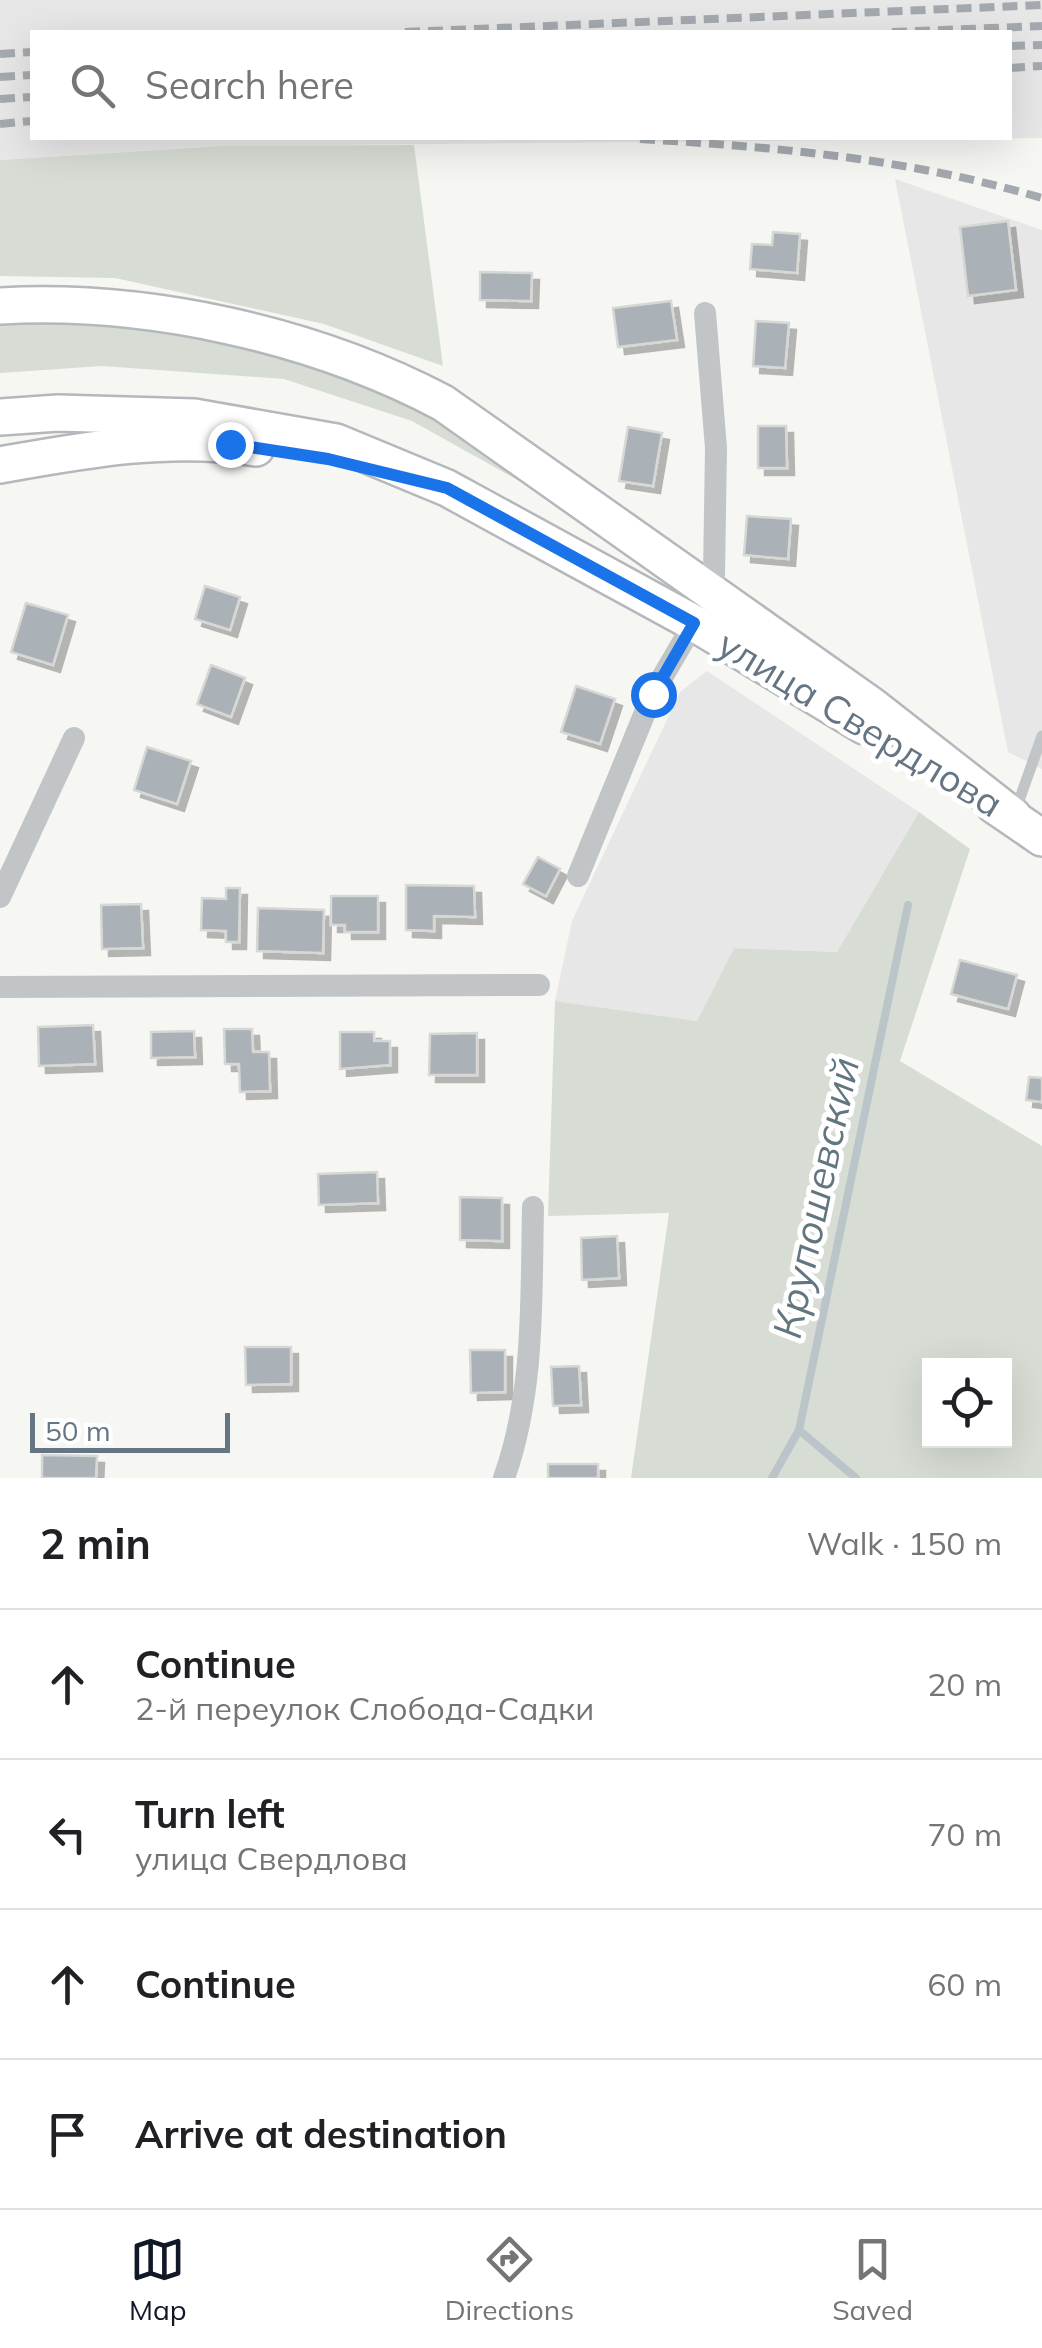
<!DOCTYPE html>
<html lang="en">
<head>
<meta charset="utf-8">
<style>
	:root { --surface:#fff; --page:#f6f6f6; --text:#202124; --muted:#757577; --line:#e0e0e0; --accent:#111827 }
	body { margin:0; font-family:Mulish,sans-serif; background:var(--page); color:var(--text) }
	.controls { position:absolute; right:30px; bottom:30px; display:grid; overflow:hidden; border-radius:0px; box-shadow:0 10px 40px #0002 }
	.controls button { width:90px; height:90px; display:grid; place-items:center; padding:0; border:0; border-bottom:2px solid var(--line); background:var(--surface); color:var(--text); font:50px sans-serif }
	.scale { position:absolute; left:30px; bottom:25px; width:200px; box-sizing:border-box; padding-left:10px; border:5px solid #667583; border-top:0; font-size:28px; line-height:35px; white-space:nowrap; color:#667583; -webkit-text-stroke:8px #fff; paint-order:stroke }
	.stop { position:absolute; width:30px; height:30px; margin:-22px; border:8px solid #1a73e8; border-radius:50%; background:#fff }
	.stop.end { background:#1a73e8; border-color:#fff; box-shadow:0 2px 10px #0008 }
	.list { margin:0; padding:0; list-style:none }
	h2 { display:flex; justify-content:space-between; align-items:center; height:130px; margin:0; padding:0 40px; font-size:42px }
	h2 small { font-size:32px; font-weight:400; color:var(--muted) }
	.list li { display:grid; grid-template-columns:65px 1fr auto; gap:30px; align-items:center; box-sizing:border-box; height:150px; padding:0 40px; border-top:2px solid var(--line) }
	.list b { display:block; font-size:38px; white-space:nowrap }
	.list p { margin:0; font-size:32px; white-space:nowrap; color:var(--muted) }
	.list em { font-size:32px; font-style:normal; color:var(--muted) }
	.icon { flex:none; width:55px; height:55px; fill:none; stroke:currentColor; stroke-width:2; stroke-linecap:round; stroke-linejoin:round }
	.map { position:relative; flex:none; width:1042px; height:1478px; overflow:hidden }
	.search { position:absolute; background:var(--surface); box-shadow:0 10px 40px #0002; left:30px; right:30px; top:30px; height:110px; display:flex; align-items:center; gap:25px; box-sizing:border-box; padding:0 35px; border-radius:0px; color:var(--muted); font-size:38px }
	.sheet { height:730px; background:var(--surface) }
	nav { display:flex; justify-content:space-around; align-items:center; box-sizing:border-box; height:140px; border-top:2px solid var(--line); background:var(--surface); font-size:28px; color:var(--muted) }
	nav a { display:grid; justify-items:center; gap:5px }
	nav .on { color:var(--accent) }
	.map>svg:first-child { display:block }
	.built { fill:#e6e7e6; fill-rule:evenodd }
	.green { fill:#d7ddd4; fill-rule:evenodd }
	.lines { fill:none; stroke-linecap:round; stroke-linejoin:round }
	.stream { stroke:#bbc5c9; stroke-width:8 }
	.building { fill:#aab1b7; stroke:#d7d7d5; stroke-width:2.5; filter:url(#shadow) }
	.primary-casing { stroke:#b4b8bc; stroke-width:40 }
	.service { stroke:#c1c5c8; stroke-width:11 }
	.minor { stroke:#c1c5c8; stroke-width:22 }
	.primary { stroke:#fff; stroke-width:35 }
	.rail { stroke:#a4a9af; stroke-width:8; stroke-dasharray:15 8; stroke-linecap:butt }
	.route { stroke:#1a73e8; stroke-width:12 }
	.labels { text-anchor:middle; stroke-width:10; stroke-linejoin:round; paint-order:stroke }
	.street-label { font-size:38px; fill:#667583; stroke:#fff }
	.water-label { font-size:40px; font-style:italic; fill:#62767f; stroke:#fff }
</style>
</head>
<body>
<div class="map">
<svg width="1042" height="1478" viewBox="0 0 1042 1478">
	<defs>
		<filter id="shadow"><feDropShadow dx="7" dy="7" stdDeviation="0" flood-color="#0004"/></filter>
	</defs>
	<rect width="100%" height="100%" fill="#f6f6f3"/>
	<!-- built -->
	<g class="built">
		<path d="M0,0H1042V138L222,146L0,160ZM32,32H1010V138H32Z"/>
		<polygon points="895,179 1042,230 1042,769 1008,752"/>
		<polygon points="707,671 919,812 837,952 734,948 697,1021 555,1001 572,921 680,692"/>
	</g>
	<!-- green -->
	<g class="green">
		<polygon points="414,145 443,366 324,324 115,278 0,276 0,160 222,146"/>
		<polygon points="0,309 203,333 413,398 659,559 412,421 284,379 102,366 0,373"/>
		<path d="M919,812L970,849L900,1061L1042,1146V1478H631L669,1213L548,1216L555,1001L697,1021L734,948L837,952ZM930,1366H1004V1440H930Z"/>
	</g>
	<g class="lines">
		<!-- stream -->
		<g class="stream">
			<polyline points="772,1478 799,1430"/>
			<polyline points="856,1478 799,1430 908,905"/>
		</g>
	</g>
	<!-- building -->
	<g class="building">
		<polygon points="1008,221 1016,290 968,296 960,227"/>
		<polygon points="773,232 800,234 797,273 750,269 752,244 772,245"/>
		<polygon points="480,272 532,273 531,301 480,300"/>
		<polygon points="671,301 677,340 618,347 613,308"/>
		<polygon points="756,321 789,323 785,368 753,366"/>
		<polygon points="758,426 786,426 787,468 758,468"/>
		<polygon points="628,427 662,433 653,486 619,481"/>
		<polygon points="747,516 791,519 788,559 744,555"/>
		<polygon points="205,586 240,597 230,630 195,619"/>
		<polygon points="26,603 68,615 53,665 11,652"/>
		<polygon points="211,665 245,678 231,717 197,704"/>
		<polygon points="576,686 615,699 600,744 561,732"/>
		<polygon points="147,747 191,761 177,804 134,790"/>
		<polygon points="538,857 560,869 546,896 523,884"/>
		<polygon points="406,885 474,886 475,917 434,916 434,931 406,930"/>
		<polygon points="226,888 240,888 239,942 226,942 226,931 201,930 202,898 226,899"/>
		<polygon points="331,896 378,896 378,932 345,932 345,925 331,925"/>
		<polygon points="141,904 143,948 102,949 101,905"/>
		<polygon points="258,908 324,910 323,953 257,951"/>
		<polygon points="960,960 1017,975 1008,1009 951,994"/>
		<polygon points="93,1025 95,1064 39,1066 38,1027"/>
		<polygon points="224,1029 252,1029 253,1052 269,1052 270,1091 240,1092 239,1064 225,1064"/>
		<polygon points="194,1031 195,1057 151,1058 151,1032"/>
		<polygon points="340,1032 374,1032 374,1041 390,1041 390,1065 340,1069"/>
		<polygon points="477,1033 477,1075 429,1075 430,1034"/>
		<polygon points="1029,1077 1042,1078 1042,1102 1026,1100"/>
		<polygon points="377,1172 378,1203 319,1205 318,1174"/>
		<polygon points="460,1197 502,1198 502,1241 460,1240"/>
		<polygon points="617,1236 619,1278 582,1280 581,1238"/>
		<polygon points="245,1347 291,1347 291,1384 246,1385"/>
		<polygon points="470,1350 505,1350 505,1392 471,1393"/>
		<polygon points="579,1366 581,1405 553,1406 551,1367"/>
		<polygon points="42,1455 97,1456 96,1478 42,1478"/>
		<rect x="548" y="1464" width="50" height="14"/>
	</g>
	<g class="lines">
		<!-- primary casing -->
		<g class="primary-casing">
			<g id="primary">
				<path d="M0,306C147,298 312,334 443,403L871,705L1013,816"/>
				<polyline points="0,417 58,413 194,417 336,442 447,488 694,623 864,726"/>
				<path d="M0,465C84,450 170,434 256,448"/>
				<polyline points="994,805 1042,838"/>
			</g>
		</g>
		<!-- service -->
		<polyline class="service" points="1015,812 1042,736"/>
		<!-- minor -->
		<g class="minor">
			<polyline points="705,313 716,448 714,575 706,590"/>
			<polyline points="578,876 653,693 694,623"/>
			<polyline points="0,897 74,738"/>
			<polyline points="0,987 539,985"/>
			<path d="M504,1478C535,1391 531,1299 533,1207"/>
		</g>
		<!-- primary -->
		<use href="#primary" class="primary"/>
		<!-- rail -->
		<g class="rail">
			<polyline points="405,32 1042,5"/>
			<polyline points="892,32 1042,26"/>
			<polyline points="1010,46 1042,45"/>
			<polyline points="0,54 32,52"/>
			<polyline points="1010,68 1042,66"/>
			<polyline points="0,77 32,75"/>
			<polyline points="0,99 32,97"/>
			<polyline points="0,124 32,121"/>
			<path d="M640,139C777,147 910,159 1042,198"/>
		</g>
	</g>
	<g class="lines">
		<!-- route -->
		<polyline class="route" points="230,444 328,459 447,488 694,623 653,694"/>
	</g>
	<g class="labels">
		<!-- street labels -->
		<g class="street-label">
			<text transform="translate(860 724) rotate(31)" y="13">улица Свердлова</text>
		</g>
		<!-- water labels -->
		<g class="water-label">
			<text transform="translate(816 1198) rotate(-78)" y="14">Крупошевский</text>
		</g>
	</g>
</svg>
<div class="controls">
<button><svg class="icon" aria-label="locate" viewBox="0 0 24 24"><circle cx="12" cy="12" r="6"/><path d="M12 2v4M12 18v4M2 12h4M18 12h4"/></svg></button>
</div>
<div class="scale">50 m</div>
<div class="stop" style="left:653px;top:694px"></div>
<div class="stop end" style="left:230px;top:444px"></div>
<div class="search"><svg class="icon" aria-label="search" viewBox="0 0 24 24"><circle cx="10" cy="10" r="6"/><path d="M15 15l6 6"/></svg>Search here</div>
</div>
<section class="sheet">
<h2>2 min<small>Walk · 150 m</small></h2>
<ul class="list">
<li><svg class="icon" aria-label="ahead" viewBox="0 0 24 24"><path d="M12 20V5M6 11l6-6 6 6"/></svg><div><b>Continue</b><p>2-й переулок Слобода-Садки</p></div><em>20 m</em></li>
<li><svg class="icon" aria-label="left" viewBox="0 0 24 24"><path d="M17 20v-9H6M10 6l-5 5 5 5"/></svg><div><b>Turn left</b><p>улица Свердлова</p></div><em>70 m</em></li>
<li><svg class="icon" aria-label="ahead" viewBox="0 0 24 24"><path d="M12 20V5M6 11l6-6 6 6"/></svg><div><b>Continue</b></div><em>60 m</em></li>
<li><svg class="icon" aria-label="arrive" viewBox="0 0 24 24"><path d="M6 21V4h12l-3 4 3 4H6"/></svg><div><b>Arrive at destination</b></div></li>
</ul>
</section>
<nav>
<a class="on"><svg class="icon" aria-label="map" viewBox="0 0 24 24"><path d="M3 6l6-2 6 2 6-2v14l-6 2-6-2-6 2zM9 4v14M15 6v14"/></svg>Map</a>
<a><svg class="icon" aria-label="directions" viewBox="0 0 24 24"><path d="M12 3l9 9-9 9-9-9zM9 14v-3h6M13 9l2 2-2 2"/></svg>Directions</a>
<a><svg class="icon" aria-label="saved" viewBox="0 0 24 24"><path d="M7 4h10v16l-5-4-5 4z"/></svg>Saved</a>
</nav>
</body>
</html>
